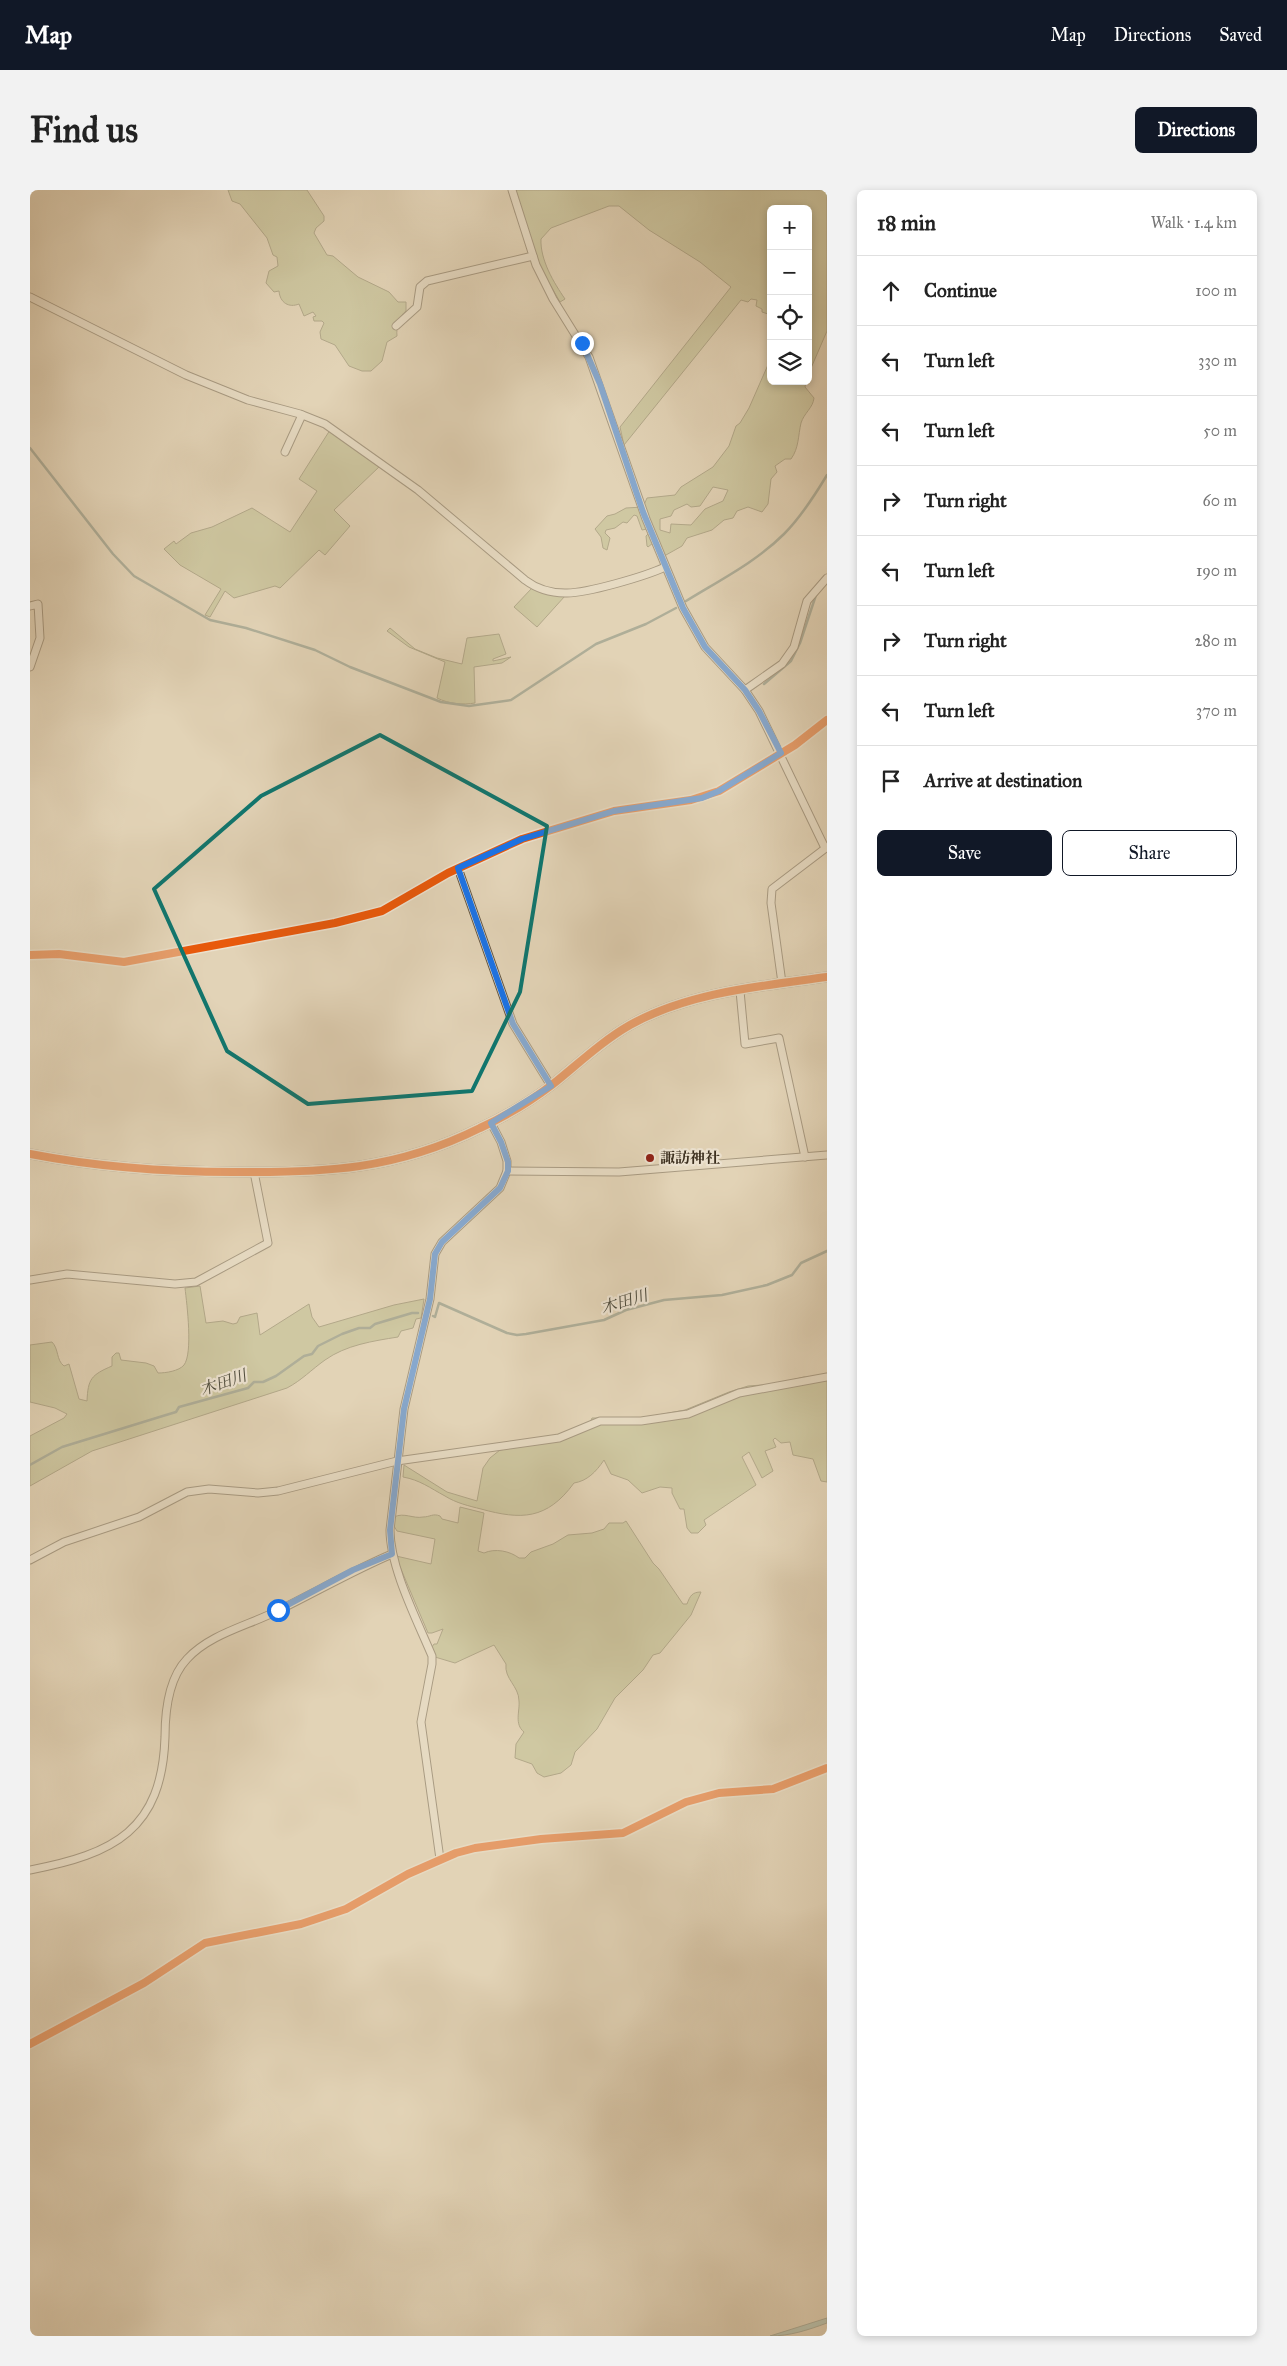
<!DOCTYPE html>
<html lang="en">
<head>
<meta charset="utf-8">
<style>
	:root { --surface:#fff; --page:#f2f2f2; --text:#222; --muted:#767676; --line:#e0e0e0; --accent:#111827 }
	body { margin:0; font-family:"IM FELL Great Primer","Noto Serif JP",serif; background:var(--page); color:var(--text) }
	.controls { position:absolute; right:15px; top:15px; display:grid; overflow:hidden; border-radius:8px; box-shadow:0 2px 8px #0003 }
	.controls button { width:45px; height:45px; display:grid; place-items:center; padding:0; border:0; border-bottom:1px solid var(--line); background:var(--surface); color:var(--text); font:25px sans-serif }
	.stop { position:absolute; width:15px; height:15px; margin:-11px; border:4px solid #1a73e8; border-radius:50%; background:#fff }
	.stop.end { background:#1a73e8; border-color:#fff; box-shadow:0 1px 5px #0008 }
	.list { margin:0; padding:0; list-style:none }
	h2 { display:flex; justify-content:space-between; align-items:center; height:65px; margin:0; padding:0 20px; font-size:21px }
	h2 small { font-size:16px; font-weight:400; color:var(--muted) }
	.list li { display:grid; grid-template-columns:32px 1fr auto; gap:15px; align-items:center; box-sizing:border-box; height:70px; padding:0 20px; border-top:1px solid var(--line) }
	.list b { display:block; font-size:19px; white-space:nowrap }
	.list em { font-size:16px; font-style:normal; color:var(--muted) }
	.actions { display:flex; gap:10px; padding:15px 20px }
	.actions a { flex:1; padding:11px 0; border:1px solid var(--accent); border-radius:8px; text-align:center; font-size:18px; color:var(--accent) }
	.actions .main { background:var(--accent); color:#fff }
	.icon { flex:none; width:28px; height:28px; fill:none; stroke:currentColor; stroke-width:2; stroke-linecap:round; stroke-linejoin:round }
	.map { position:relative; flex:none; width:797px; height:2146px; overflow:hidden; border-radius:8px }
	header { display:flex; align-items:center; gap:30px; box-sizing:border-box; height:70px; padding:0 25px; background:var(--accent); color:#fff }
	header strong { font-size:24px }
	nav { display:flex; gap:28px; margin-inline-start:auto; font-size:18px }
	.intro { display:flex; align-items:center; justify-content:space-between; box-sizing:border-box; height:120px; padding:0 30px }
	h1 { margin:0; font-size:35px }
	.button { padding:12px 22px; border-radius:8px; background:var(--accent); color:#fff; font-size:18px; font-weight:700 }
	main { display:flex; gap:30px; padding:0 30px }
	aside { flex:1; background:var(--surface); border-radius:8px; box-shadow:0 2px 8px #0003 }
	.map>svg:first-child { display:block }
	.green { fill:#b9bb8a; stroke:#7a7454; fill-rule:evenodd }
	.water { fill:#95b8ae; stroke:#718174 }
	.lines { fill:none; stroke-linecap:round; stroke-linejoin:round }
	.stream { stroke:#718174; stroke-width:2.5 }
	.minor-casing { stroke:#645744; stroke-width:9 }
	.tertiary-casing { stroke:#645744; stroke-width:11 }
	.minor { stroke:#ece2d0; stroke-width:7 }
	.tertiary { stroke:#ece2d0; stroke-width:9 }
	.cycleway-casing { stroke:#ece2d0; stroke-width:11 }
	.cycleway { stroke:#e8590c; stroke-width:8 }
	.route { stroke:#1a73e8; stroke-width:6 }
	.marked { fill:none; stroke:#0f766e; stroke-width:4; stroke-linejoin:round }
	.poi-dot { fill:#8f2418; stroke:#ece2d0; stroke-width:2 }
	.labels { text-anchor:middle; stroke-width:4.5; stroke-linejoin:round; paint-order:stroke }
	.poi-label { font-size:15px; font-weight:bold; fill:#3a2e1e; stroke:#ece2d0; text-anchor:start }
	.water-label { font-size:16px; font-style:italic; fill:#4c4a3b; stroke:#ece2d0 }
</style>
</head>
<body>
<header>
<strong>Map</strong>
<nav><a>Map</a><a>Directions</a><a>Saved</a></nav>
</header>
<div class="intro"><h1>Find us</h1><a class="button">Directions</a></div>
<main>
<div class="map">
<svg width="797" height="2146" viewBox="0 0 797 2146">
	<rect width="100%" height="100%" fill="#e2d3b7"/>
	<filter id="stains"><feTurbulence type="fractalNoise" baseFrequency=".004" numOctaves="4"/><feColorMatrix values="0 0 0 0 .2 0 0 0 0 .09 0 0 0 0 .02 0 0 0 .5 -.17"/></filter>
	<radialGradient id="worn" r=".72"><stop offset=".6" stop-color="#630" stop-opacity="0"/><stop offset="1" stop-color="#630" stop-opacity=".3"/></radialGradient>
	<!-- green -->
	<g class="green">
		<path d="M198,0H277L294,26V31L286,38L284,43L297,65L303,66L328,87L359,102L368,112H376V121C369,126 366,138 367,146L357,152L352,171L341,181H332L319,176L305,155L291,149L290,142L294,133L292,131H284L283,127L286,126L283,122L274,126L269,114C259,118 250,113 249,101L244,102L236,93L239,81L248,76L247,67L243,65L237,48L210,14L202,11Z"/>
		<path d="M484,0H797V141L778,185V19H741V125L732,122V119L726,116L727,110L721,109L718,112L711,110L594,255L590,237L701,97L670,72L619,40L589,16H579L521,38L511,49C510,70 524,93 535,109L530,112L511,79L485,22L483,14Z"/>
		<path d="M741,168V191H776L775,197L784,208C783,218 774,223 771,233C768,246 769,258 761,269H755L745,276L747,282L741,289L738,314L732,322L718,317L707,321L703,328L694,330L682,340L657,348L652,356L636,365L631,364L623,353L618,357L617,356L616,346L619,343L617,339L612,340L607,326L604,325L597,333L593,332L585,338L576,340L575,343L580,348L577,360L573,358L571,347L565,339L577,326L585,324L596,318L613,317L617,308L645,305L651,297L683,277L699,256L706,236L710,233L719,218ZM683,297L698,300L693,311L675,319L661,335L641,334L640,343L630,340V329L641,326L644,320L657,314L661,317L670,316Z"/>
		<polygon points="300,240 350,276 304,320 320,336 295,365 289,360 250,398 245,396 204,408 195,401 180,427 175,425 191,399 150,375 134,359 144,351 146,354 161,343 182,337 222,318 260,342 287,301 269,289"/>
		<polygon points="502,398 535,406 507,437 484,417"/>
		<path d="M360,438L385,459L407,468L432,474L437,448L469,444L476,464L463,469V471L481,467L472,473L444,477L445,513C433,515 419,514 407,508L415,472L379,457L357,441Z"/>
		<path d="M170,1096L176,1133L193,1131L203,1134L207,1133L210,1127L227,1123L230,1145L279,1114L282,1127L289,1137L364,1115L394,1109L391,1128L386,1129L383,1138L371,1141L368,1147C343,1151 316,1155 295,1170C281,1180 272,1190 257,1198L62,1261L0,1296V1246L34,1228L37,1224L25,1218L0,1212V1155L22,1152C29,1159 26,1170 34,1176L39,1174L49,1209L57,1211C58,1189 61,1185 82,1176V1167L86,1163H89L91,1170L116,1173L124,1176L128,1183C136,1183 149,1181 154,1175C163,1163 157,1115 155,1098Z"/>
		<path d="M774,1187L797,1190V1292L791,1291L783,1269L763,1265L760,1252L751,1253L745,1248L743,1250L746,1257L735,1261L743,1281L732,1288L719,1262L712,1267L726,1295L674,1330L676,1335L668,1343H661L657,1338L654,1319H650L642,1303V1298L630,1297L612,1303L598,1290L581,1284L574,1270C566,1282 557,1291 544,1293C517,1330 491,1330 451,1319C439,1316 426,1313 415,1306C400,1298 390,1290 373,1287L374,1275L417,1302L447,1311L453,1278L460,1268L470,1260L536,1249L558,1238L562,1228H612L655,1220L699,1202L718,1196L746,1194Z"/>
		<path d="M430,1317L454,1323L448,1361L454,1363C465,1358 480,1361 489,1368H495L501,1362L523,1354L538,1345L562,1343L574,1339L579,1333H593L596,1331L623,1373L629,1379L653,1414H657C660,1406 662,1402 671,1402L661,1425L630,1463L623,1465L613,1480L585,1508L567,1539L545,1562L541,1575L531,1583L514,1587L507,1583L502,1574L485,1568L486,1554L494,1542C484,1534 490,1521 489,1511C489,1496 474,1489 476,1474L464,1455L425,1473L405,1467L402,1457L404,1454H407L413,1439L402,1443H398L368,1372L366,1366L401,1374L405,1349L367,1341L364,1336V1327C374,1322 383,1329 393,1327C400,1327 403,1323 410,1326L412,1329L428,1333Z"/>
	</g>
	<!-- water -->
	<path class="water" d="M797,2128V2133C778,2140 760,2146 740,2146Z"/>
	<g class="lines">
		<!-- stream -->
		<g class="stream">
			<polyline points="0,258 83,364 104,386 180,430 216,438 285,460 320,477 411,512 439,516 481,510 566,454 616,434 646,418"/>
			<path d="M656,411C690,390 726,372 754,344C771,327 785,305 797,285"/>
			<polyline points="734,494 761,471 770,453 786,405"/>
			<polyline points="403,1126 405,1127 409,1113 477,1143 487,1145 496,1144 574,1130 596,1120 634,1110 692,1105 737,1095 762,1085 771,1073 797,1061"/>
			<polyline points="0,1275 32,1257 136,1225 146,1222 149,1217 218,1198 224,1192 233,1192 246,1186 274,1166 282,1164 288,1156 312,1144 329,1138 340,1138 345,1134 382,1123 388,1123"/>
		</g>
		<!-- minor casing -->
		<g class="minor-casing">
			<g id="minor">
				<polyline points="482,0 506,75 523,109 559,167 616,329 653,418 675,457 715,500 729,521 795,658"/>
				<path d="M0,107L156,185L218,210L270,224L295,234L388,300L495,390C507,399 520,403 535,403C555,404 616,386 635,377"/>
				<polyline points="366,136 387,117 390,97 397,91 503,66"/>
				<polyline points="255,262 272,225"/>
				<polyline points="0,416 8,414 10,448 0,477"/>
				<polyline points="715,500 752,474 764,457 777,411 797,388"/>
				<polyline points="428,678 483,834 521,896"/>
				<polyline points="0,765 29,764 94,772 305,733 352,721 418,683 492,649 584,621 661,610 689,601 765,555 797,530"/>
				<polyline points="752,793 741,713 742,699 797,657"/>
				<polyline points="710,801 715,854 749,848 775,967"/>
				<polyline points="477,981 589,982 797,965"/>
				<polyline points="0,1090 37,1084 145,1094 166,1092 238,1053 224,982"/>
				<polyline points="0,1370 34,1352 109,1327 157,1302 179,1299 228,1303 248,1301 367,1271 529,1248 570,1231 611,1231 658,1224 709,1203 797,1187"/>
				<path d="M410,1669L391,1532L402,1474V1466C387,1430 360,1378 360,1340L374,1219L400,1109L405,1064L412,1052L470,998L477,981V971L471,952L461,933"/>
				<path d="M0,1680C84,1664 132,1640 135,1547C135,1521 138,1489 157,1469C180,1444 217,1436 247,1421C286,1402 322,1381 362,1364"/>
				<polyline points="0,1854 114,1793 175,1753 271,1734 316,1719 378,1684 426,1663 445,1658 511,1649 593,1643 656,1612 689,1603 743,1599 797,1578"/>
			</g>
		</g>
		<!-- tertiary casing -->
		<g class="tertiary-casing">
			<path id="tertiary" d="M0,964C67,977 134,982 203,982C294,983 366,980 450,938C476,926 501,911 523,894C548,874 572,851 600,835C659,802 732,796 797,787"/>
		</g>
		<!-- minor -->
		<use href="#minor" class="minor"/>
		<!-- tertiary -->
		<use href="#tertiary" class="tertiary"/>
		<!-- cycleway casing -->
		<g class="cycleway-casing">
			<g id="cycleway">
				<polyline points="0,765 29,764 94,772 305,733 352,721 418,683 492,649 584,621 661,610 689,601 765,555 797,530"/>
				<path d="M0,964C67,977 134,982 203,982C294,983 366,980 450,938C476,926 501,911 523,894C548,874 572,851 600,835C659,802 732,796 797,787"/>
				<polyline points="0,1854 114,1793 175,1753 271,1734 316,1719 378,1684 426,1663 445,1658 511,1649 593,1643 656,1612 689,1603 743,1599 797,1578"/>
			</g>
		</g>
		<!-- cycleway -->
		<use href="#cycleway" class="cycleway"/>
	</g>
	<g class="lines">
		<!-- route -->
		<polyline class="route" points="248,1420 323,1380 362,1364 360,1340 374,1219 400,1109 405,1064 412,1052 470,998 478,981 478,972 471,952 461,933 521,896 483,834 428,678 492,649 584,621 672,608 689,601 751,563 729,521 715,500 675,457 653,418 613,322 570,194 552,153"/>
	</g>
	<!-- marked area -->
	<path d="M0 0H797V2146H0ZM350,545L517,636L490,802L442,901L278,914L197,861L124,699L231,606Z" fill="#e2d3b7" fill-opacity=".55" fill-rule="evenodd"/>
	<path class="marked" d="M350,545L517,636L490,802L442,901L278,914L197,861L124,699L231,606Z"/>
	<!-- markers -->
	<circle class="poi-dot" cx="620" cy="968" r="5"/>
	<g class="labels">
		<!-- poi labels -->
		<g class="poi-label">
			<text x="630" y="973">諏訪神社</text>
		</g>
		<!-- water labels -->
		<g class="water-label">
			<text transform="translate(594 1111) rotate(-17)" y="6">木田川</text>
			<text transform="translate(193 1192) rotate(-19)" y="6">木田川</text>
		</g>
	</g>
	<rect width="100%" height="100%" filter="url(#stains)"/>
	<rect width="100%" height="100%" fill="url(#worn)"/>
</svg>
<div class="controls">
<button>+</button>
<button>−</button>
<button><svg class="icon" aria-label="locate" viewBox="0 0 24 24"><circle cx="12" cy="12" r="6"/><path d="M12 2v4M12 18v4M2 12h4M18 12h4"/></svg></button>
<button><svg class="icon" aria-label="layers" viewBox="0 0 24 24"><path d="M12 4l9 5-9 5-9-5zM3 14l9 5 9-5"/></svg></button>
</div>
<div class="stop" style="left:248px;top:1420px"></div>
<div class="stop end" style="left:552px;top:153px"></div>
</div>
<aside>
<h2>18 min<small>Walk · 1.4 km</small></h2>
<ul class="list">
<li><svg class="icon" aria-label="ahead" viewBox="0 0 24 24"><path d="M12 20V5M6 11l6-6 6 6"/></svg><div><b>Continue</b></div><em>100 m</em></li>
<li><svg class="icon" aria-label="left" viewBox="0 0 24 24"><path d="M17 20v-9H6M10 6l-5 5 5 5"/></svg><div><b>Turn left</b></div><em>330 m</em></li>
<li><svg class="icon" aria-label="left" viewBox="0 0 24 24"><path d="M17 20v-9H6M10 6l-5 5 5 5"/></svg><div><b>Turn left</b></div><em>50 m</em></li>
<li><svg class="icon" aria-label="right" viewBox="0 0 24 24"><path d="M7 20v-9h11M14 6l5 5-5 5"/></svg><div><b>Turn right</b></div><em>60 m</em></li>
<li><svg class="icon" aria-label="left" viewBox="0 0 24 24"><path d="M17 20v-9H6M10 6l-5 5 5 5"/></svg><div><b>Turn left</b></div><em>190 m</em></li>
<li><svg class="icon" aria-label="right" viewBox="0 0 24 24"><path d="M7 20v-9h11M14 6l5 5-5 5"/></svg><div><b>Turn right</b></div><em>280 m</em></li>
<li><svg class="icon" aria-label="left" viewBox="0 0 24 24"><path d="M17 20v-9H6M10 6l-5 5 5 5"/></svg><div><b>Turn left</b></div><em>370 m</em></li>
<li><svg class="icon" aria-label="arrive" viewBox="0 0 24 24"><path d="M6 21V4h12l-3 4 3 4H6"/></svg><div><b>Arrive at destination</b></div></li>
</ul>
<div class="actions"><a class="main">Save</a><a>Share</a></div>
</aside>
</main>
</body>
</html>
